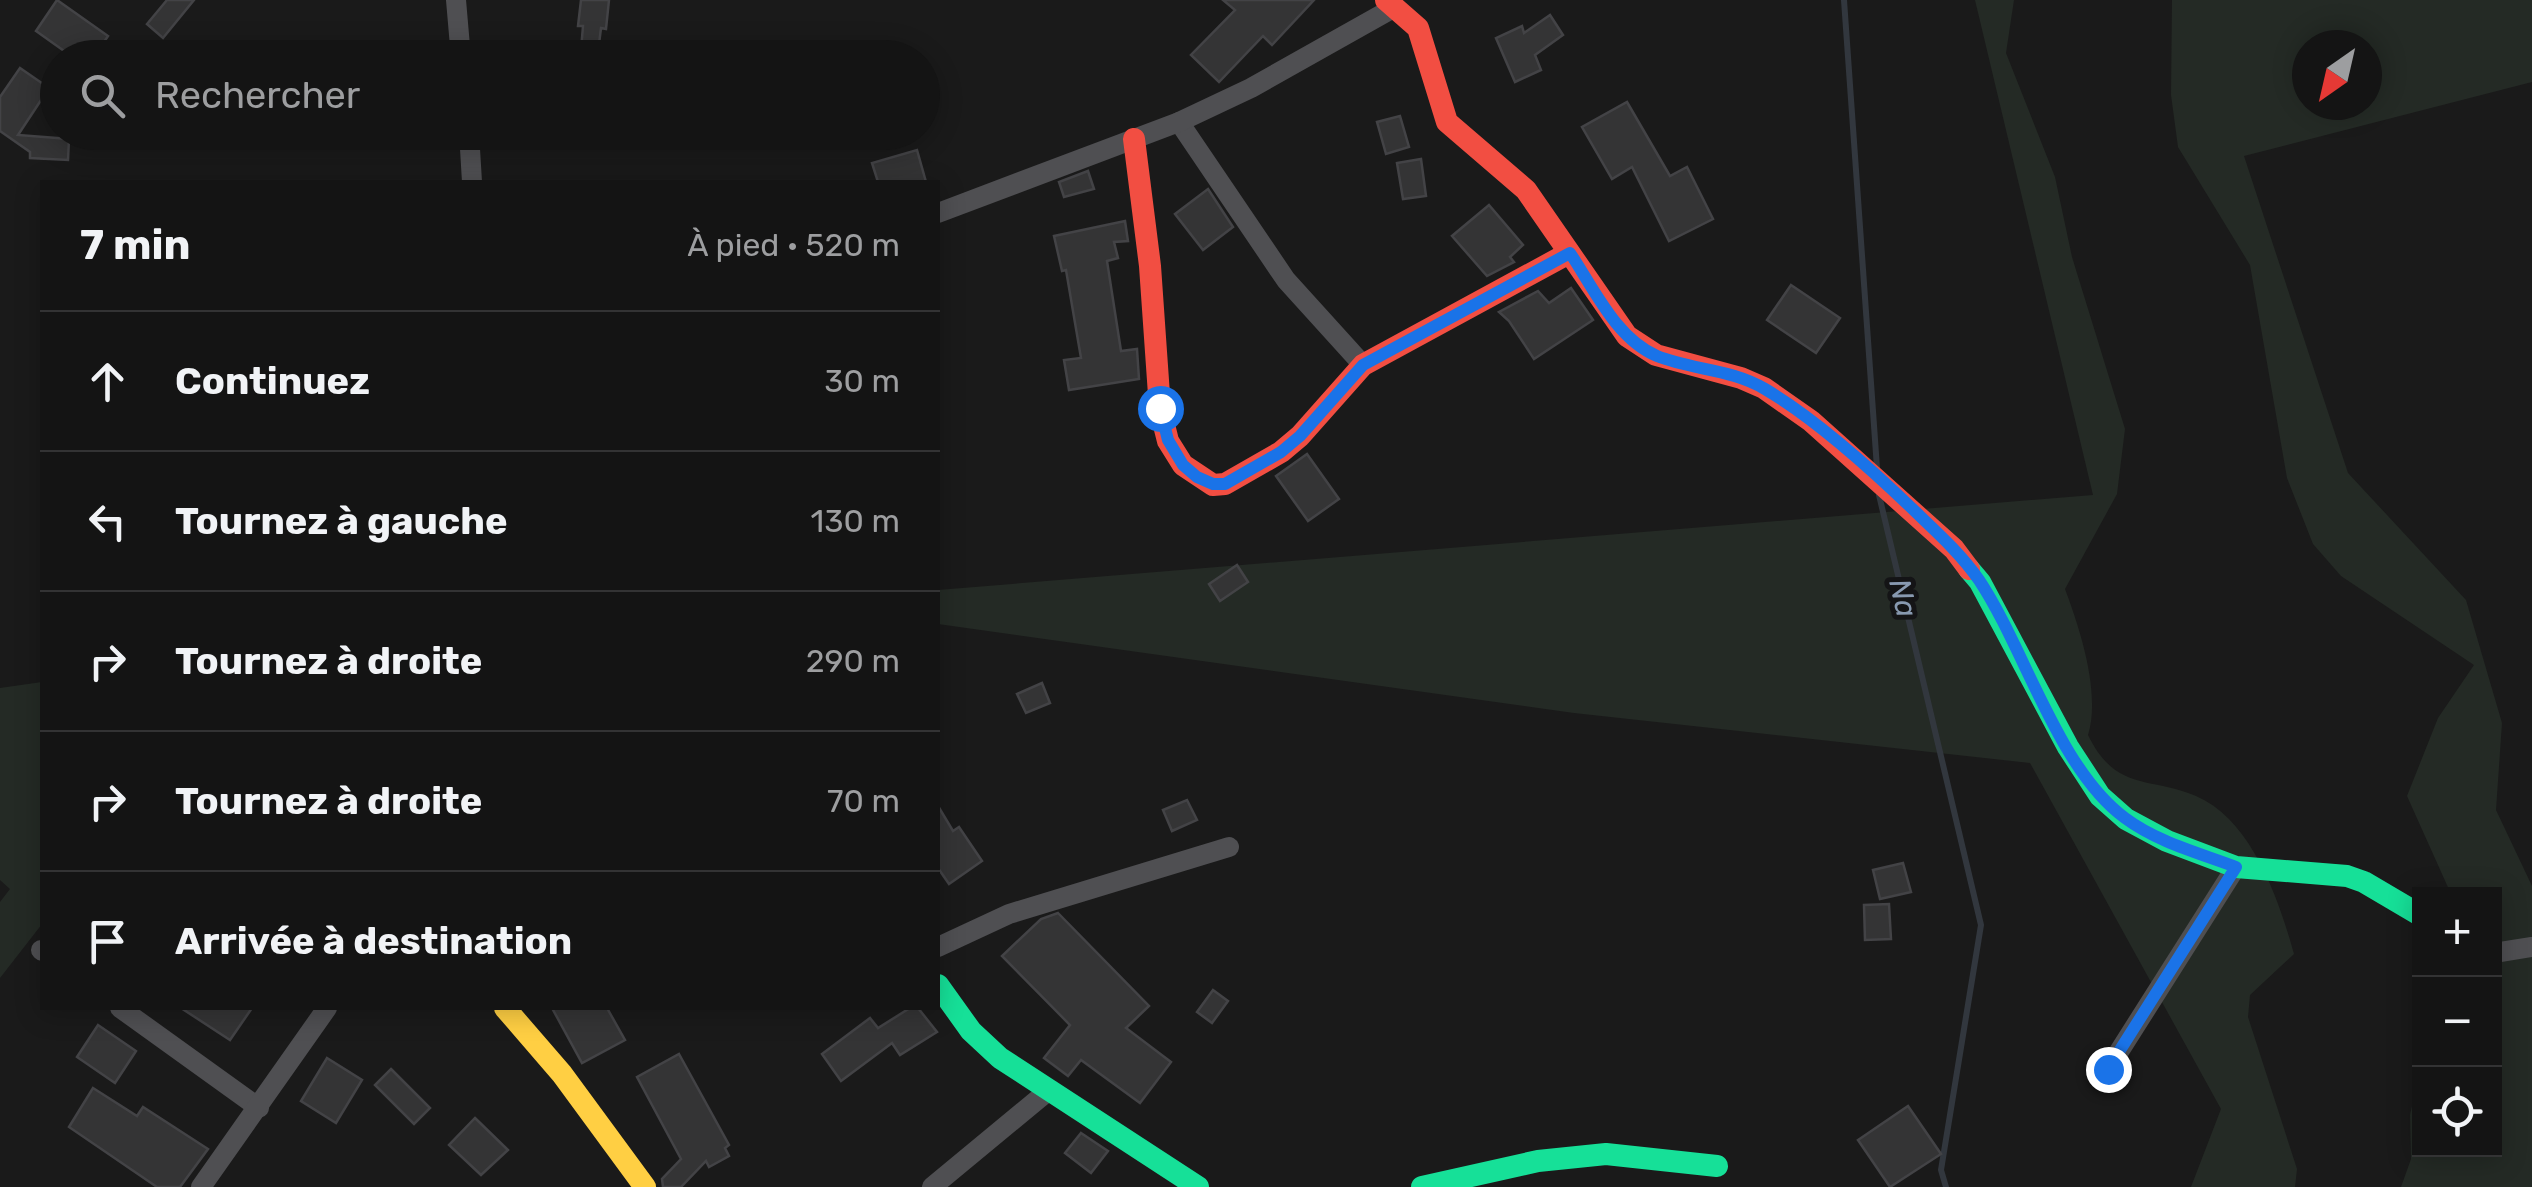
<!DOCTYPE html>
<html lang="fr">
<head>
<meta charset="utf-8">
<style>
	:root { --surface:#141414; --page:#212122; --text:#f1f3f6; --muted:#9d9ea0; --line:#333334 }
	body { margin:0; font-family:Rubik,sans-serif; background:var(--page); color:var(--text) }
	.controls { position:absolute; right:30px; bottom:30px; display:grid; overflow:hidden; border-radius:0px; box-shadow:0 5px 25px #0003 }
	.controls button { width:90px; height:90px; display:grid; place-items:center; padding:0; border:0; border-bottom:2px solid var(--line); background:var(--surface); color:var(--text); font:50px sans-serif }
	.compass { position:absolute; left:2292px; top:30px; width:90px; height:90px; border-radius:50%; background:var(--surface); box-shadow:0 5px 25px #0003; rotate:214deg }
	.stop { position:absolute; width:30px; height:30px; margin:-22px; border:8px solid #1a73e8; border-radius:50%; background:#fff }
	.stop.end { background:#1a73e8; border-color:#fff; box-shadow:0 2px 10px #0008 }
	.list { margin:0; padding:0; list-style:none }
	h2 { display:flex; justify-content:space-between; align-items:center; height:130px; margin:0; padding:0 40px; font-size:42px }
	h2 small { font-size:32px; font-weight:400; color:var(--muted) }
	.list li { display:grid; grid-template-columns:65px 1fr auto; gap:30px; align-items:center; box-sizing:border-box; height:140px; padding:0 40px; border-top:2px solid var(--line) }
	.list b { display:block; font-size:38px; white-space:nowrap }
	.list em { font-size:32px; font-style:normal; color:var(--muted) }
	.icon { flex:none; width:55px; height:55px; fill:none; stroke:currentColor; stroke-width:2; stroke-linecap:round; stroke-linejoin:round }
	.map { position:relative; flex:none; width:2532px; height:1187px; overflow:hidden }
	.search { position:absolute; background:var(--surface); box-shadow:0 5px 25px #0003; left:40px; top:40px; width:900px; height:110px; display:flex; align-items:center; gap:25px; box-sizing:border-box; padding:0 35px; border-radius:55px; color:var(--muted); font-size:38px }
	.panel { position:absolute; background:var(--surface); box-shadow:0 5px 25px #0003; left:40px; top:180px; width:900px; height:830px; border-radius:0px }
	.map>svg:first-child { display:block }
	.green { fill:#242a25; fill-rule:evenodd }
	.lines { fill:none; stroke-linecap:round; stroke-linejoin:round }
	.stream { stroke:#32373e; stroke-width:6 }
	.building { fill:#343435; stroke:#434346; stroke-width:2.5 }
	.street { stroke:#4f4f52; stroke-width:20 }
	.fast { stroke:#16e098; stroke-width:22 }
	.slow { stroke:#ffcf43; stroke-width:22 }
	.jam { stroke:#f24e42; stroke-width:22 }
	.route { stroke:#1a73e8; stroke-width:12 }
	.labels { text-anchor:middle; stroke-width:10; stroke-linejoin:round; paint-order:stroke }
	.water-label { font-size:30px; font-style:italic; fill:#8899b0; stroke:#141416 }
</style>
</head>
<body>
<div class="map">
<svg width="2532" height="1187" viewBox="0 0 2532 1187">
	<rect width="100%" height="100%" fill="#1a1a1a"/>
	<!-- green -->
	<g class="green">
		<path d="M1975,0H2014L2006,53L2055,177L2072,257L2125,429L2117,494L2065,589C2080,629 2101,693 2088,735C2116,792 2148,776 2196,796C2252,820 2279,900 2294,954L2250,995L2248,1017L2297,1169L2295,1187H2191L2221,1109L2030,763L1574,713L938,624V590L2093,495Z"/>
		<path d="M2172,0H2532V82L2244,156L2348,473L2466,600L2502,723L2496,810L2532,886V1187H2401L2411,1159L2410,1115L2419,1074L2420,1150H2494V894H2451L2407,796L2438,718L2474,665L2341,576L2313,544L2287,478L2250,265L2178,147L2171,95ZM2307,45H2367V105H2307Z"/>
		<polygon points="42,682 42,924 0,978 0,902 10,889 0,880 0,688"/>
	</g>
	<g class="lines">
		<!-- stream -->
		<g class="stream">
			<polyline points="1844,0 1877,468"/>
			<polyline points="1879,495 1981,925 1941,1170 1946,1187"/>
		</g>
	</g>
	<!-- building -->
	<g class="building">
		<polygon points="57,0 108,36 93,58 74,58 36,31"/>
		<polygon points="167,0 194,0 163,38 147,24"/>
		<polygon points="581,0 609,0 606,29 601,28 598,52 581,50 583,26 578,26"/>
		<polygon points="1223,0 1314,0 1272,45 1263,36 1219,82 1191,55 1235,10"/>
		<polygon points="1550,15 1563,35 1535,55 1541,70 1515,82 1496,38 1522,26 1524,33"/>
		<polygon points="20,68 49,88 18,135 69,139 68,160 30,158 30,152 0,131 0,97"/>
		<polygon points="1627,102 1670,176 1687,167 1713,219 1669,241 1632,167 1612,179 1582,127"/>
		<polygon points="1400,116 1409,147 1386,154 1377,122"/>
		<polygon points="917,150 926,182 878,182 872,163"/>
		<polygon points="1421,159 1426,196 1403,199 1397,163"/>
		<polygon points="1088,171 1094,189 1064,197 1059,182"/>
		<polygon points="1208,189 1233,227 1203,250 1175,214"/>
		<polygon points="1489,205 1523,245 1510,257 1514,262 1487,276 1452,236"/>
		<polygon points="1125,221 1128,241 1114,242 1118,258 1107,261 1121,351 1137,349 1139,379 1069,390 1064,360 1081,358 1066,270 1062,271 1054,236"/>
		<polygon points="1791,285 1840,318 1816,353 1767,320"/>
		<polygon points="1571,288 1593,320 1534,359 1509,321 1499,312 1538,291 1549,303"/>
		<polygon points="1307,454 1339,499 1308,521 1276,476"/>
		<polygon points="1237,565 1248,582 1220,601 1209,584"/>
		<polygon points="1042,683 1050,703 1026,713 1017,694"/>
		<polygon points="1187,800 1197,820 1172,831 1163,810"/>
		<polygon points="938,806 953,831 959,827 982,861 949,884 938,868"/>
		<polygon points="1903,863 1911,892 1880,899 1873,870"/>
		<polygon points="1889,904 1891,939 1865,940 1864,905"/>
		<polygon points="1058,913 1149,1006 1126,1028 1171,1062 1140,1103 1081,1060 1068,1076 1044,1058 1070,1025 1002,956 1041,919"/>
		<polygon points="1213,990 1228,1001 1212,1023 1197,1012"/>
		<polygon points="181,1008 252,1008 230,1040"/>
		<polygon points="552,1008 607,1008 625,1040 582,1063"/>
		<polygon points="910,1008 918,1008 937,1032 900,1055 892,1043 841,1081 822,1054 870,1018 878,1028"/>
		<polygon points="98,1025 136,1051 115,1083 77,1057"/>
		<polygon points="679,1054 729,1145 725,1148 729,1156 709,1167 706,1161 681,1187 663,1187 662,1179 681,1159 637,1077"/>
		<polygon points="327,1058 362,1080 336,1123 301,1101"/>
		<polygon points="391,1069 430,1108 414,1124 375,1085"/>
		<polygon points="93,1088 137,1116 143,1107 208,1149 180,1187 157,1187 69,1127"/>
		<polygon points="1908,1106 1941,1154 1890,1187 1858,1140"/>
		<polygon points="475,1118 508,1150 481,1175 449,1145"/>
		<polygon points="1081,1133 1108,1151 1091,1173 1065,1153"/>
	</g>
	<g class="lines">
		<!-- street -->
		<g class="street">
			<polyline points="456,0 461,58"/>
			<polyline points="1179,122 1286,280 1363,365"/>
			<polyline points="469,132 472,182"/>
			<polyline points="938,213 1179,122 1251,88 1395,7"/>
			<polyline points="938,947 1009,914 1229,847"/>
			<polyline points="41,950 42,951"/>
			<polyline points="2494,953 2532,947"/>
			<polyline points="120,1008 259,1108"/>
			<polyline points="2108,1069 2236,867"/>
			<polyline points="201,1187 327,1008"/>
			<polyline points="932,1187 1048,1091"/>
		</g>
		<!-- fast -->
		<g class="fast">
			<polyline points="1969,569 1980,582 2068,747 2100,796 2126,819 2167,841 2236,867 2347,876 2364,882 2420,915"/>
			<polyline points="938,985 971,1031 1000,1058 1198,1187"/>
			<polyline points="1422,1187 1538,1161 1606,1154 1717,1166"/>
		</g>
		<!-- slow -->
		<polyline class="slow" points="505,1008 562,1074 645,1187"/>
		<!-- jam -->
		<g class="jam">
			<polyline points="1386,0 1418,28 1447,122 1526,190 1627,336 1656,355 1741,378 1764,388 1811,421 1954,549 1969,569"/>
			<polyline points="1134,139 1150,266 1160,409 1168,441 1183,465 1213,485 1225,484 1281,452 1300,436 1363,365 1569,253"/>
		</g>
	</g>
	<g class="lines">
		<!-- route -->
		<path class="route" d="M1160,408L1168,440L1183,465L1197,477L1213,484H1225L1281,452L1300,436L1363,365L1570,253C1593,287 1616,339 1657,356C1692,370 1732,369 1765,389C1816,419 1880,477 1923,519C1943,538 1963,557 1979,580C2025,649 2058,769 2125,818C2157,842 2199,853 2236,867L2108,1069"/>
	</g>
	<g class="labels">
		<!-- water labels -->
		<g class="water-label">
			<text transform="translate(1903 598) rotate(77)" y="10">Na</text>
		</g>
	</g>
</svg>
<div class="controls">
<button>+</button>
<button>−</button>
<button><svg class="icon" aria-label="locate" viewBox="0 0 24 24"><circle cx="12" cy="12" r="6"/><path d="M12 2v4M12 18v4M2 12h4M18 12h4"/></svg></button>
</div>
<svg class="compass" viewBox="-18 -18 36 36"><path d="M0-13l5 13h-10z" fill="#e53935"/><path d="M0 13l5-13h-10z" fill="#9d9ea0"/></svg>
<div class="stop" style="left:1160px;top:408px"></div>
<div class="stop end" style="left:2108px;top:1069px"></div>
<div class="search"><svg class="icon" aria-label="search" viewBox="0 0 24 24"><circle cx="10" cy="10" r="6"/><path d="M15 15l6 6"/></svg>Rechercher</div>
<section class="panel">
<h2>7 min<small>À pied · 520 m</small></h2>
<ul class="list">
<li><svg class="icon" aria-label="ahead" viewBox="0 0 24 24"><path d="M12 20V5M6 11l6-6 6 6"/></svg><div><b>Continuez</b></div><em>30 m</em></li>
<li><svg class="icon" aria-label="left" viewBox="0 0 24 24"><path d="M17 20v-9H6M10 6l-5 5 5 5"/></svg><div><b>Tournez à gauche</b></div><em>130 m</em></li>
<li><svg class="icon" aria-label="right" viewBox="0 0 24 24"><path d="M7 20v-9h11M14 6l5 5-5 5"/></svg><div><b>Tournez à droite</b></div><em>290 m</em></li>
<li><svg class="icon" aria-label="right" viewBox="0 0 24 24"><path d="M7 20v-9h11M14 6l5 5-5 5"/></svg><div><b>Tournez à droite</b></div><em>70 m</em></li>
<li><svg class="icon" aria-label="arrive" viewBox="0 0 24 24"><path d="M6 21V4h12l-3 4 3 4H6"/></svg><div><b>Arrivée à destination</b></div></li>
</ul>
</section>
</div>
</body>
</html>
